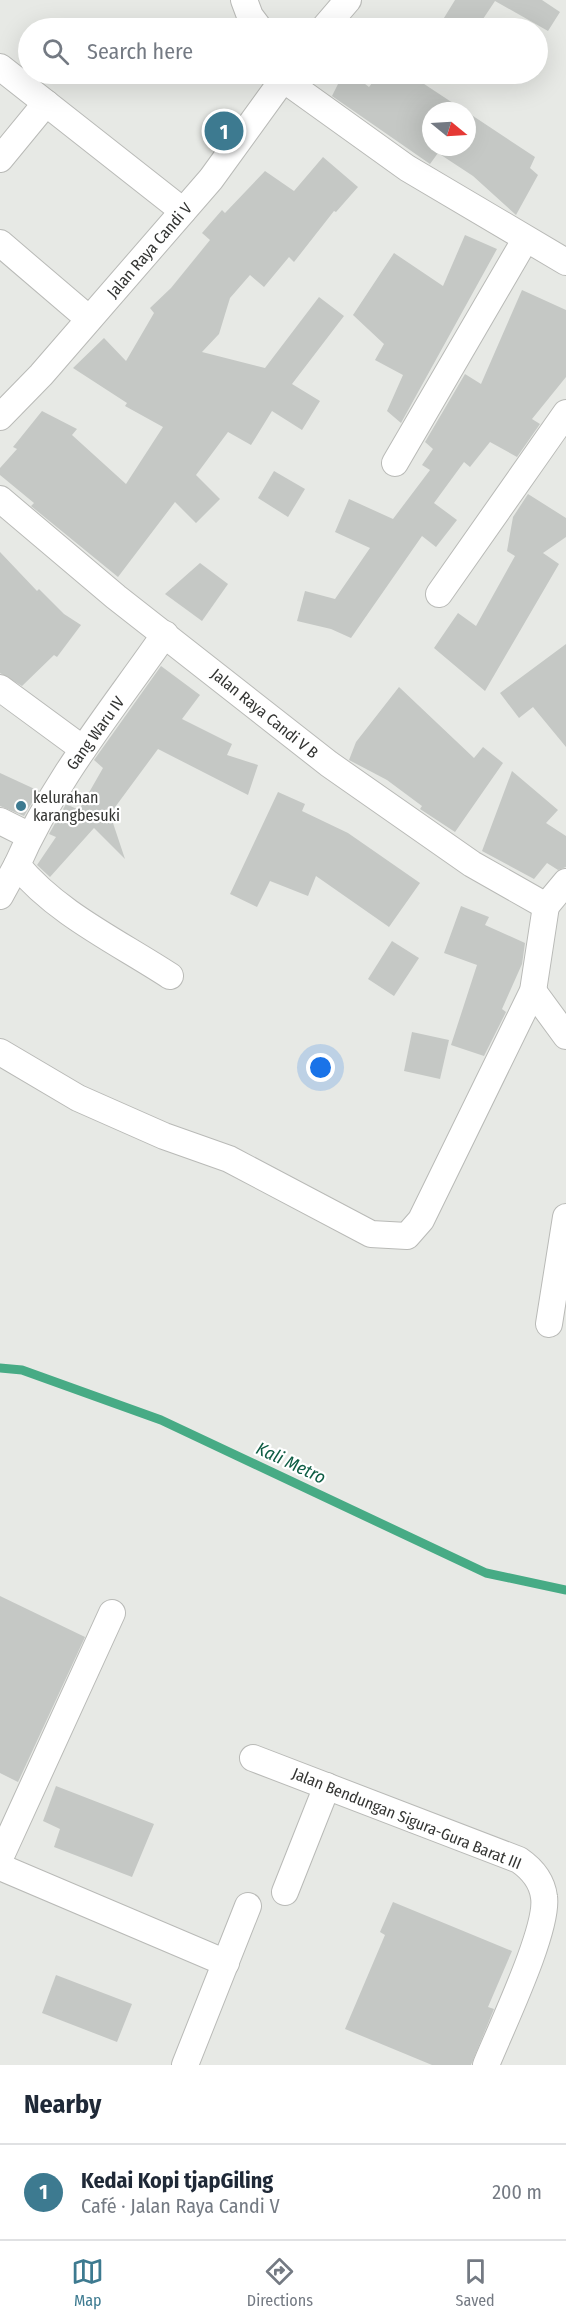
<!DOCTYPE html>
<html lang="en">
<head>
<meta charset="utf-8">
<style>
	:root { --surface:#fff; --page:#f2f2f3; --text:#1f2937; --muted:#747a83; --line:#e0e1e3; --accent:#3d7a90 }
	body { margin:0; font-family:"Fira Sans Condensed",sans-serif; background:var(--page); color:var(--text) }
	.compass { position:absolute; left:422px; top:102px; width:54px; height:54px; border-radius:50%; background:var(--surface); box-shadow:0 6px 24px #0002; rotate:108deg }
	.you { position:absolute; left:321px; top:1068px; width:21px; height:21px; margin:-15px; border:4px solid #fff; border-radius:50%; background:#1a73e8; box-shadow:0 0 0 9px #1a73e833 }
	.badge { display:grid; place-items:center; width:39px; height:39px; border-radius:50%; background:var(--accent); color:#fff; font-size:20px; font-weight:700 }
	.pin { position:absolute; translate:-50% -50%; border:3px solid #fff; box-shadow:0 2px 6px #0006 }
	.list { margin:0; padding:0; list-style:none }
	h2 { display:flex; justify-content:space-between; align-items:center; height:78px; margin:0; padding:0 24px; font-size:26px }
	h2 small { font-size:20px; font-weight:400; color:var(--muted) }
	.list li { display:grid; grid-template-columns:39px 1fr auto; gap:18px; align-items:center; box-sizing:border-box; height:96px; padding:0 24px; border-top:2px solid var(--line) }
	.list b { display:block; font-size:22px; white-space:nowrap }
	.list p { margin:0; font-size:20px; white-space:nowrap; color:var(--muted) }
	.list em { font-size:20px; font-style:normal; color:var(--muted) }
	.icon { flex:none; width:33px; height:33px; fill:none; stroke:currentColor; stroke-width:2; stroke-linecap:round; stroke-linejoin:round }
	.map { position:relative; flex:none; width:566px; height:2065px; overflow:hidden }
	.search { position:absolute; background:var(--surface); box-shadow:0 6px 24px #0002; left:18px; right:18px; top:18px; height:66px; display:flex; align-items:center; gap:15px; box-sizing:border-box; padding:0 21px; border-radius:33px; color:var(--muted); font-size:22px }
	.sheet { height:174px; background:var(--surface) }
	nav { display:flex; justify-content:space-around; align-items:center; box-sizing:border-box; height:84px; border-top:2px solid var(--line); background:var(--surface); font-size:16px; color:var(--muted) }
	nav a { display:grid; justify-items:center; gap:3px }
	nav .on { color:var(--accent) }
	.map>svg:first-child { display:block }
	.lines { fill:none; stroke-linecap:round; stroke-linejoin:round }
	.stream { stroke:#47ab85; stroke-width:9 }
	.building { fill:#c5c8c5 }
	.street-casing { stroke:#b9bab7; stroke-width:28 }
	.street { stroke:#fff; stroke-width:26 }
	.poi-dot { fill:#3d7a90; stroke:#fff; stroke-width:2 }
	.labels { text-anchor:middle; stroke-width:4.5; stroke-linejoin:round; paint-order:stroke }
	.street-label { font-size:16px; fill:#343533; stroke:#fff }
	.poi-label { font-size:16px; fill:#343533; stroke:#fff; text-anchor:start }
	.water-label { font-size:18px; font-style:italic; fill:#0d5c43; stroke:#fff }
</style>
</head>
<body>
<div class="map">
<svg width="566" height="2065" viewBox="0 0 566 2065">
	<rect width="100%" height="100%" fill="#e7e9e5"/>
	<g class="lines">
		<!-- stream -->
		<polyline class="stream" points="0,1368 22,1370 161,1420 486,1573 566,1590"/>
	</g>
	<!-- building -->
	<g class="building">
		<polygon points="455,0 542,0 560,12 548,31 495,1 477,28 443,28 439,26"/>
		<polygon points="343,74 352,74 369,87 379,74 409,74 465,111 431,111 431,147 467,147 467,112 535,157 530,168 538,175 516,215 473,176 438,153 430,164 332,96"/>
		<polygon points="323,157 358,187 336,212 334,211 294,262 289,257 264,287 250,275 230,298 219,334 202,352 265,368 319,297 344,316 292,384 320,401 302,430 272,411 251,445 228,432 196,475 220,499 196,523 175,502 118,577 31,506 34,503 0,475 0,468 17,449 13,447 42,411 77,429 72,435 126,484 163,427 125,406 127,403 73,368 104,338 126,361 154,313 150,308 171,288 210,240 202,233 222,210 225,213 265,171 294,191"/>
		<polygon points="465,235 497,249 401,423 387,411 403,375 375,360 384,344 353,315 394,253 443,286"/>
		<polygon points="522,290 566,310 566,377 532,419 540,424 517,457 490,442 470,467 464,462 434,503 457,520 436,547 422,536 351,638 331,629 297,621 305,591 335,599 370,548 335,532 349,499 393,519 430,470 422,465 433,449 425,442 465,374 481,384"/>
		<polygon points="274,471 305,489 288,517 258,498"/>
		<polygon points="528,494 566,518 566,537 543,553 559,564 485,691 434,648 458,613 476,626 515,556 507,551 513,517"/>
		<polygon points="0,552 37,591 39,589 64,614 81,625 57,657 54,655 22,686 0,673"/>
		<polygon points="200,563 228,584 202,621 165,594"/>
		<polygon points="566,644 566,747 533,707 519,718 500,693"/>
		<polygon points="161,666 200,695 182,719 232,744 227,755 258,765 248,795 158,749 110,814 125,859 94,828 50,877 37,865 56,837 49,834 66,804 79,810 103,768 94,760"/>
		<polygon points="399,687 474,758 483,747 503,763 455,832 420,809 422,806 387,780 349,760 356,742"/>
		<polygon points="512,771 558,810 546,823 566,836 566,867 558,870 547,863 534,879 482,851"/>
		<polygon points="0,773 39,791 24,816 0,806"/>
		<polygon points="278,792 305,804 302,811 348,833 420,883 389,927 316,876 308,896 270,881 257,907 230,894"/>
		<polygon points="461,906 489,917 485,925 525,943 522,964 502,1009 506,1012 484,1056 451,1045 477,965 444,953"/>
		<polygon points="392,941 419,958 394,996 368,979"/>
		<polygon points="412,1032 449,1040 440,1079 404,1071"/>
		<polygon points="0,1596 85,1637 18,1782 0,1773"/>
		<polygon points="56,1786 154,1824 132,1877 54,1847 60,1829 43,1821"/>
		<polygon points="393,1902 512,1951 488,2007 494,2009 471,2065 432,2065 345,2029 385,1935 380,1932"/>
		<polygon points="56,1975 132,2004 117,2042 42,2013"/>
	</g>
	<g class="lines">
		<!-- street casing -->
		<g class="street-casing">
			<g id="street">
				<polyline points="244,0 250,16 259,28"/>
				<polyline points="324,28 348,0"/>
				<polyline points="0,67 183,211"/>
				<polyline points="283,79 407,168 566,262"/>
				<polyline points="0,159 46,103"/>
				<polyline points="0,243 89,319"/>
				<polyline points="0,417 41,375 211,179 287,74"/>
				<polyline points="395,463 525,240"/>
				<polyline points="0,499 116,597 329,764 472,864 546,906"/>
				<polyline points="439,594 566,413"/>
				<path d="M165,634C113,709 54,780 17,865C56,913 118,942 170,976"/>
				<polyline points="0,688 83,749"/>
				<polyline points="0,821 30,836"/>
				<polyline points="0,896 17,865"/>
				<polyline points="546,906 566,882"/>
				<polyline points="533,991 566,1036"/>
				<polyline points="0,1052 78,1098 164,1136 229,1159 371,1234 407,1236 421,1220 533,991 546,906"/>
				<polyline points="549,1324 566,1217"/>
				<path d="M253,1758L519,1860C532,1869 542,1881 544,1897C549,1929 500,2030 486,2065"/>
				<polyline points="0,1858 112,1613"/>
				<polyline points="0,1867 226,1963"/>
				<polyline points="285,1892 327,1786"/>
				<polyline points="185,2065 248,1906"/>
			</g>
		</g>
		<!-- street -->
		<use href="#street" class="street"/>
	</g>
	<!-- markers -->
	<circle class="poi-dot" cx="21" cy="806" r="6"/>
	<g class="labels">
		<!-- street labels -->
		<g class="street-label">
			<text transform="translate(149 250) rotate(-49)" y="6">Jalan Raya Candi V</text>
			<text transform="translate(265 713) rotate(39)" y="6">Jalan Raya Candi V B</text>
			<text transform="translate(95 733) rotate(-54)" y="6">Gang Waru IV</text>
			<text transform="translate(407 1818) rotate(22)" y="6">Jalan Bendungan Sigura-Gura Barat III</text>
		</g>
		<!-- poi labels -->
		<g class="poi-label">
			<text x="33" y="803">kelurahan<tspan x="33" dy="18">karangbesuki</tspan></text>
		</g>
		<!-- water labels -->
		<g class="water-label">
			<text transform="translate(291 1463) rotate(25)" y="6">Kali Metro</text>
		</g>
	</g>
</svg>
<svg class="compass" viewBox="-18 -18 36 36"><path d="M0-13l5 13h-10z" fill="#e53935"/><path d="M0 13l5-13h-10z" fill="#747a83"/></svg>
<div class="you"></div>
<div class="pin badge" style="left:224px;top:131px">1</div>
<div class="search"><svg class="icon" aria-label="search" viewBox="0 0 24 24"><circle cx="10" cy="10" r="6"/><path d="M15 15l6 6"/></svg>Search here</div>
</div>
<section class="sheet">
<h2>Nearby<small></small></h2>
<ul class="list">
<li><span class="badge">1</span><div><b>Kedai Kopi tjapGiling</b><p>Café · Jalan Raya Candi V</p></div><em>200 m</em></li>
</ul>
</section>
<nav>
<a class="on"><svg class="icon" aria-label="map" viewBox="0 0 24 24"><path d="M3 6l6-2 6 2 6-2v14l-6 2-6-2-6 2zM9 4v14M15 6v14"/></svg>Map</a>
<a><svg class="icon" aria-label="directions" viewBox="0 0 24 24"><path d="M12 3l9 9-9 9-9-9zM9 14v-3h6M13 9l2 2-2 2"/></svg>Directions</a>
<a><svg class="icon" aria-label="saved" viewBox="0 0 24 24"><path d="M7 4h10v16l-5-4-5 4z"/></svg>Saved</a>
</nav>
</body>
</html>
